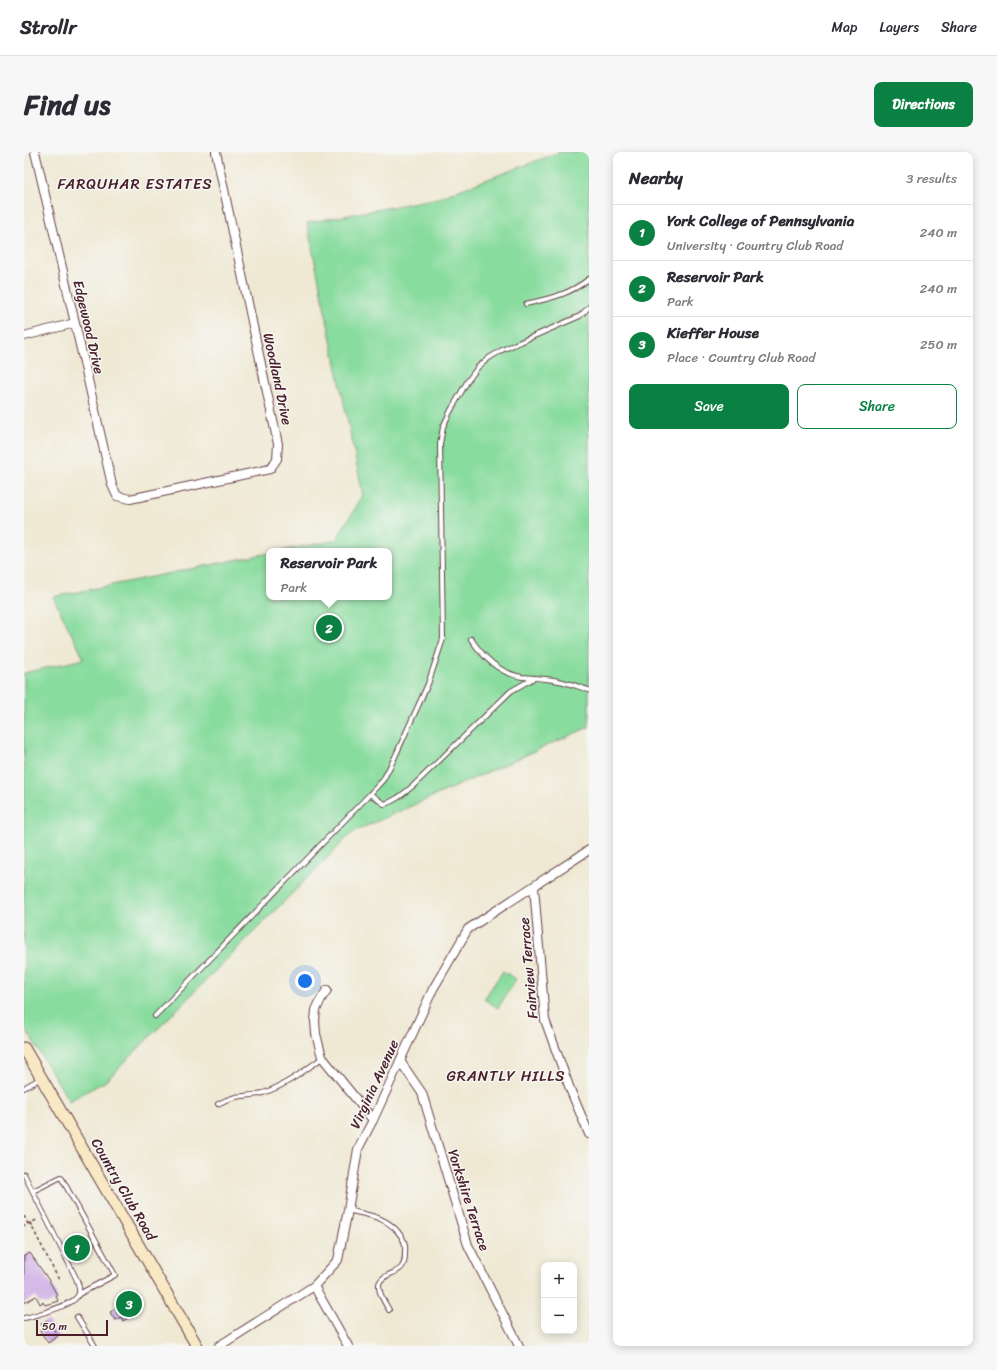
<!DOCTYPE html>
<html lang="en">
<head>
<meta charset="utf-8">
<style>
	:root { --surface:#fff; --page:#f7f7f7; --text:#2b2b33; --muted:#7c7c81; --line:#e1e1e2; --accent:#0b8043 }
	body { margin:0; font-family:Sriracha,sans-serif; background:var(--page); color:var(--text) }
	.controls { position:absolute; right:12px; bottom:12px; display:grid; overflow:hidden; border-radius:8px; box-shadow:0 2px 10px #0003 }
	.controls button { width:36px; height:36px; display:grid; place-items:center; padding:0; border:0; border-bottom:1px solid var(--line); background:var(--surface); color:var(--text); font:20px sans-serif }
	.scale { position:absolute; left:12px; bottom:10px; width:72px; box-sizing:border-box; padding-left:4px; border:2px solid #4a1f2b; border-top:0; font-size:11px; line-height:14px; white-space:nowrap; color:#4a1f2b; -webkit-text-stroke:3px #f6f6f2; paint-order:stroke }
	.you { position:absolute; left:281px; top:829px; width:14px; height:14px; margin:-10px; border:3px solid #fff; border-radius:50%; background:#1a73e8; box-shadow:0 0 0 6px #1a73e833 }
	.badge { display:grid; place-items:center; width:26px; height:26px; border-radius:50%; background:var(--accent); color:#fff; font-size:13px; font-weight:700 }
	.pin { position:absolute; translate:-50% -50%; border:2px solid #fff; box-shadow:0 1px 4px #0006 }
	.popup { position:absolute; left:242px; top:396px; width:126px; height:52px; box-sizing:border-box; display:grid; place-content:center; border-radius:8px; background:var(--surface); filter:drop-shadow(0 1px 3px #0005); font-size:13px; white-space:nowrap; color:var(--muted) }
	.popup b { font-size:15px; color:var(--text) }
	.popup::after { content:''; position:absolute; left:50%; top:100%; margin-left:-8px; border:8px solid transparent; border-top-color:var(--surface) }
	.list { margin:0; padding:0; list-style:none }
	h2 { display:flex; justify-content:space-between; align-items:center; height:52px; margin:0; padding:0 16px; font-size:17px }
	h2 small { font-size:13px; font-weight:400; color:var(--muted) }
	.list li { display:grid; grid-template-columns:26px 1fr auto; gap:12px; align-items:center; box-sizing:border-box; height:56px; padding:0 16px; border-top:1px solid var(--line) }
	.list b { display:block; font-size:15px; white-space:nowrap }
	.list p { margin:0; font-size:13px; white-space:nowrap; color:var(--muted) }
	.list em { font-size:13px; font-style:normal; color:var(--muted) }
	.actions { display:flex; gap:8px; padding:12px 16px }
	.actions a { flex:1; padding:9px 0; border:1px solid var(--accent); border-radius:8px; text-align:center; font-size:14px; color:var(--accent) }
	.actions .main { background:var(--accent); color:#fff }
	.map { position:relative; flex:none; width:565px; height:1194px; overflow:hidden; border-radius:8px }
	header { display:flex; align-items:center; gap:24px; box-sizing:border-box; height:56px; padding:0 20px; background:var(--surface); border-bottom:1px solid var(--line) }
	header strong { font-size:19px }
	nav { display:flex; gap:22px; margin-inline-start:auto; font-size:14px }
	.intro { display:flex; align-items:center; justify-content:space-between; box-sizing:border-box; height:96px; padding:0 24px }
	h1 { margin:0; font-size:28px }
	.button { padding:10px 18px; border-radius:8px; background:var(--accent); color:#fff; font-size:14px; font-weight:700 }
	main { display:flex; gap:24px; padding:0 24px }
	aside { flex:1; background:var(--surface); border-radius:8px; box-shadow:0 2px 10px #0003 }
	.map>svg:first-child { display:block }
	.green { fill:#88dc9e; stroke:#697e64 }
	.building { fill:#c7a0e4 }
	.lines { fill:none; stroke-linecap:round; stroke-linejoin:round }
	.service-casing { stroke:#633d44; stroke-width:6 }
	.minor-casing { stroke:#633d44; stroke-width:10 }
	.secondary-casing { stroke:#633d44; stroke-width:13 }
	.path { stroke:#633d44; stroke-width:1.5; stroke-dasharray:3 3; stroke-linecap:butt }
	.service { stroke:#fff; stroke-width:4 }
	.minor { stroke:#fff; stroke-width:8 }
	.secondary { stroke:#f8e8c3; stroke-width:11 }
	.labels { text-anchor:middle; stroke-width:3; stroke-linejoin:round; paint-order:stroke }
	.street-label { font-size:14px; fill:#4a1f2b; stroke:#f6f6f2 }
	.neighbourhood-label { font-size:15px; letter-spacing:1px; fill:#4a1f2b; stroke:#f6f6f2 }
</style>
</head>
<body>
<header>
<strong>Strollr</strong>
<nav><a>Map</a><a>Layers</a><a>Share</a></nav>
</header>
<div class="intro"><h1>Find us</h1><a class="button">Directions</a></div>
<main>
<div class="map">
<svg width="565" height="1194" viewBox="0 0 565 1194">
	<rect width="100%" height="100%" fill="#f6f6f2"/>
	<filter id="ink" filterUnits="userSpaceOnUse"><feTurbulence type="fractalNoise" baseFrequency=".025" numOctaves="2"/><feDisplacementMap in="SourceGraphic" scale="8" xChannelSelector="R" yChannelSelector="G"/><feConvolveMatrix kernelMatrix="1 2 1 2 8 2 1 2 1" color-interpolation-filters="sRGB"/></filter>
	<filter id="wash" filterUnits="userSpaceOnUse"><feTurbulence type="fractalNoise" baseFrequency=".012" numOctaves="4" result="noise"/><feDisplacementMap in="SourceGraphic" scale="16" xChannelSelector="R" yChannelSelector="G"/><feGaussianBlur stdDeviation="0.9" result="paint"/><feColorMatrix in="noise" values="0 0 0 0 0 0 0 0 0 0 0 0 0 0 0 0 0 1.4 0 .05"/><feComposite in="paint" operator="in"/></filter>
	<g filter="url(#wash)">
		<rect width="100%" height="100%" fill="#efe9d4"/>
		<!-- green -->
		<g class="green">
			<polygon points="536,0 565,0 565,575 329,680 82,929 45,949 0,874 0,521 60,507 29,445 245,401 245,445 365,445 365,399 256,399 312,388 339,343 283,71 414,46"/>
			<polygon points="479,819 492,827 474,856 460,847"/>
		</g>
		<g id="blocks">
			<!-- building -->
			<g class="building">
				<polygon points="6,1101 26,1130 33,1143 32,1144 34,1149 21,1153 19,1150 16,1152 12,1144 0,1151 0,1104"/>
				<polygon points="109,1145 116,1158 99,1169 97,1165 91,1168 86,1160"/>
				<polygon points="23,1168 34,1184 24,1191 16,1179 20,1176 17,1172"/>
			</g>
		</g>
	</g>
	<g filter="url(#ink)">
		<use href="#blocks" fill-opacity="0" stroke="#633d44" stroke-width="1"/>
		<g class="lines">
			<!-- service casing -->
			<g class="service-casing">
				<g id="service">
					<path d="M502,152C527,146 544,143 565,127"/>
					<path d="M447,487C460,506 475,521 498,525C510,526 523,526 535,529C545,531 555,535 565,538"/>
					<path d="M346,642L360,652C372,649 380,641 390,633L487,539L510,526"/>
					<polyline points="131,864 346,642 359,628 370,607 404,532 419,487 416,292 419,275 426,260 443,230 454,215 465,206 478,198 556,164 565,155"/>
					<polyline points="0,936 17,926"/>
					<path d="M194,952C213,941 221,946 239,941C261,934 280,919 298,906"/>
					<path d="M0,1022L50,1122C53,1128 56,1134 55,1141C53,1153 17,1161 5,1165L0,1166"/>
					<polyline points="9,1039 37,1025 91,1123 55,1142"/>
					<path d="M324,1058C342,1063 361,1064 374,1080C379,1086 382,1091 381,1099C381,1106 381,1112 377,1116C371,1122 357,1123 355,1132C354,1141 361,1151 365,1158"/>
					<polyline points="53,1165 71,1194"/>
				</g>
			</g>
			<!-- minor casing -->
			<g class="minor-casing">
				<g id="minor">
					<polyline points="11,0 51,171 88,333 93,344 106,347 246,317 253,307 254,292 192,0"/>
					<polyline points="0,184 51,171"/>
					<polyline points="510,735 521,868 546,937 565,982"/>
					<polyline points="303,838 297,847 292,858 291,869 292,882 298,905 349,968"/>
					<polyline points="376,909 398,941 444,1093 495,1194"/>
					<polyline points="290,1134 324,1194"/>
					<polyline points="195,1194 290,1134 314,1108 324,1058 334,997 349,968 409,837 444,777 565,698"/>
				</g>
			</g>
			<!-- secondary casing -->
			<g class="secondary-casing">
				<polyline id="secondary" points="0,896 173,1194"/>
			</g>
			<!-- path -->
			<g class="path">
				<polyline points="0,1064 4,1072 0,1074"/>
				<polyline points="6,1071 36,1130"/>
				<polyline points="4,1072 15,1067"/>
			</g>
			<!-- service -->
			<use href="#service" class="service"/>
			<!-- minor -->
			<use href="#minor" class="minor"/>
			<!-- secondary -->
			<use href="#secondary" class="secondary"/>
		</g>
	</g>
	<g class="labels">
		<!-- street labels -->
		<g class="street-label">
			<text transform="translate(65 175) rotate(77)" y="5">Edgewood Drive</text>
			<text transform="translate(254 227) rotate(78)" y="5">Woodland Drive</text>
			<text transform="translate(504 816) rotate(-95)" y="5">Fairview Terrace</text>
			<text transform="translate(350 932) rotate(-65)" y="5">Virginia Avenue</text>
			<text transform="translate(100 1037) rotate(60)" y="5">Country Club Road</text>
			<text transform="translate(445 1048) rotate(72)" y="5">Yorkshire Terrace</text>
		</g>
		<!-- neighbourhood labels -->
		<g class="neighbourhood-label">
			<text x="111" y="37">FARQUHAR ESTATES</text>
			<text x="482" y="929">GRANTLY HILLS</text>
		</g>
	</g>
</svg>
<div class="controls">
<button>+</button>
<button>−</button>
</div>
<div class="scale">50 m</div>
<div class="you"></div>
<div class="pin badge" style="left:53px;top:1096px">1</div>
<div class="pin badge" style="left:305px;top:476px">2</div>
<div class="popup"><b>Reservoir Park</b>Park</div>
<div class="pin badge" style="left:105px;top:1152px">3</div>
</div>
<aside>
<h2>Nearby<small>3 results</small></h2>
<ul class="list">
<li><span class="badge">1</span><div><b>York College of Pennsylvania</b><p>University · Country Club Road</p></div><em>240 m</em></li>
<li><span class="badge">2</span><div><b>Reservoir Park</b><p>Park</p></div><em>240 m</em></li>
<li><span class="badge">3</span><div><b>Kieffer House</b><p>Place · Country Club Road</p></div><em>250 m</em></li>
</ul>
<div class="actions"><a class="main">Save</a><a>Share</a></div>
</aside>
</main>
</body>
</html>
